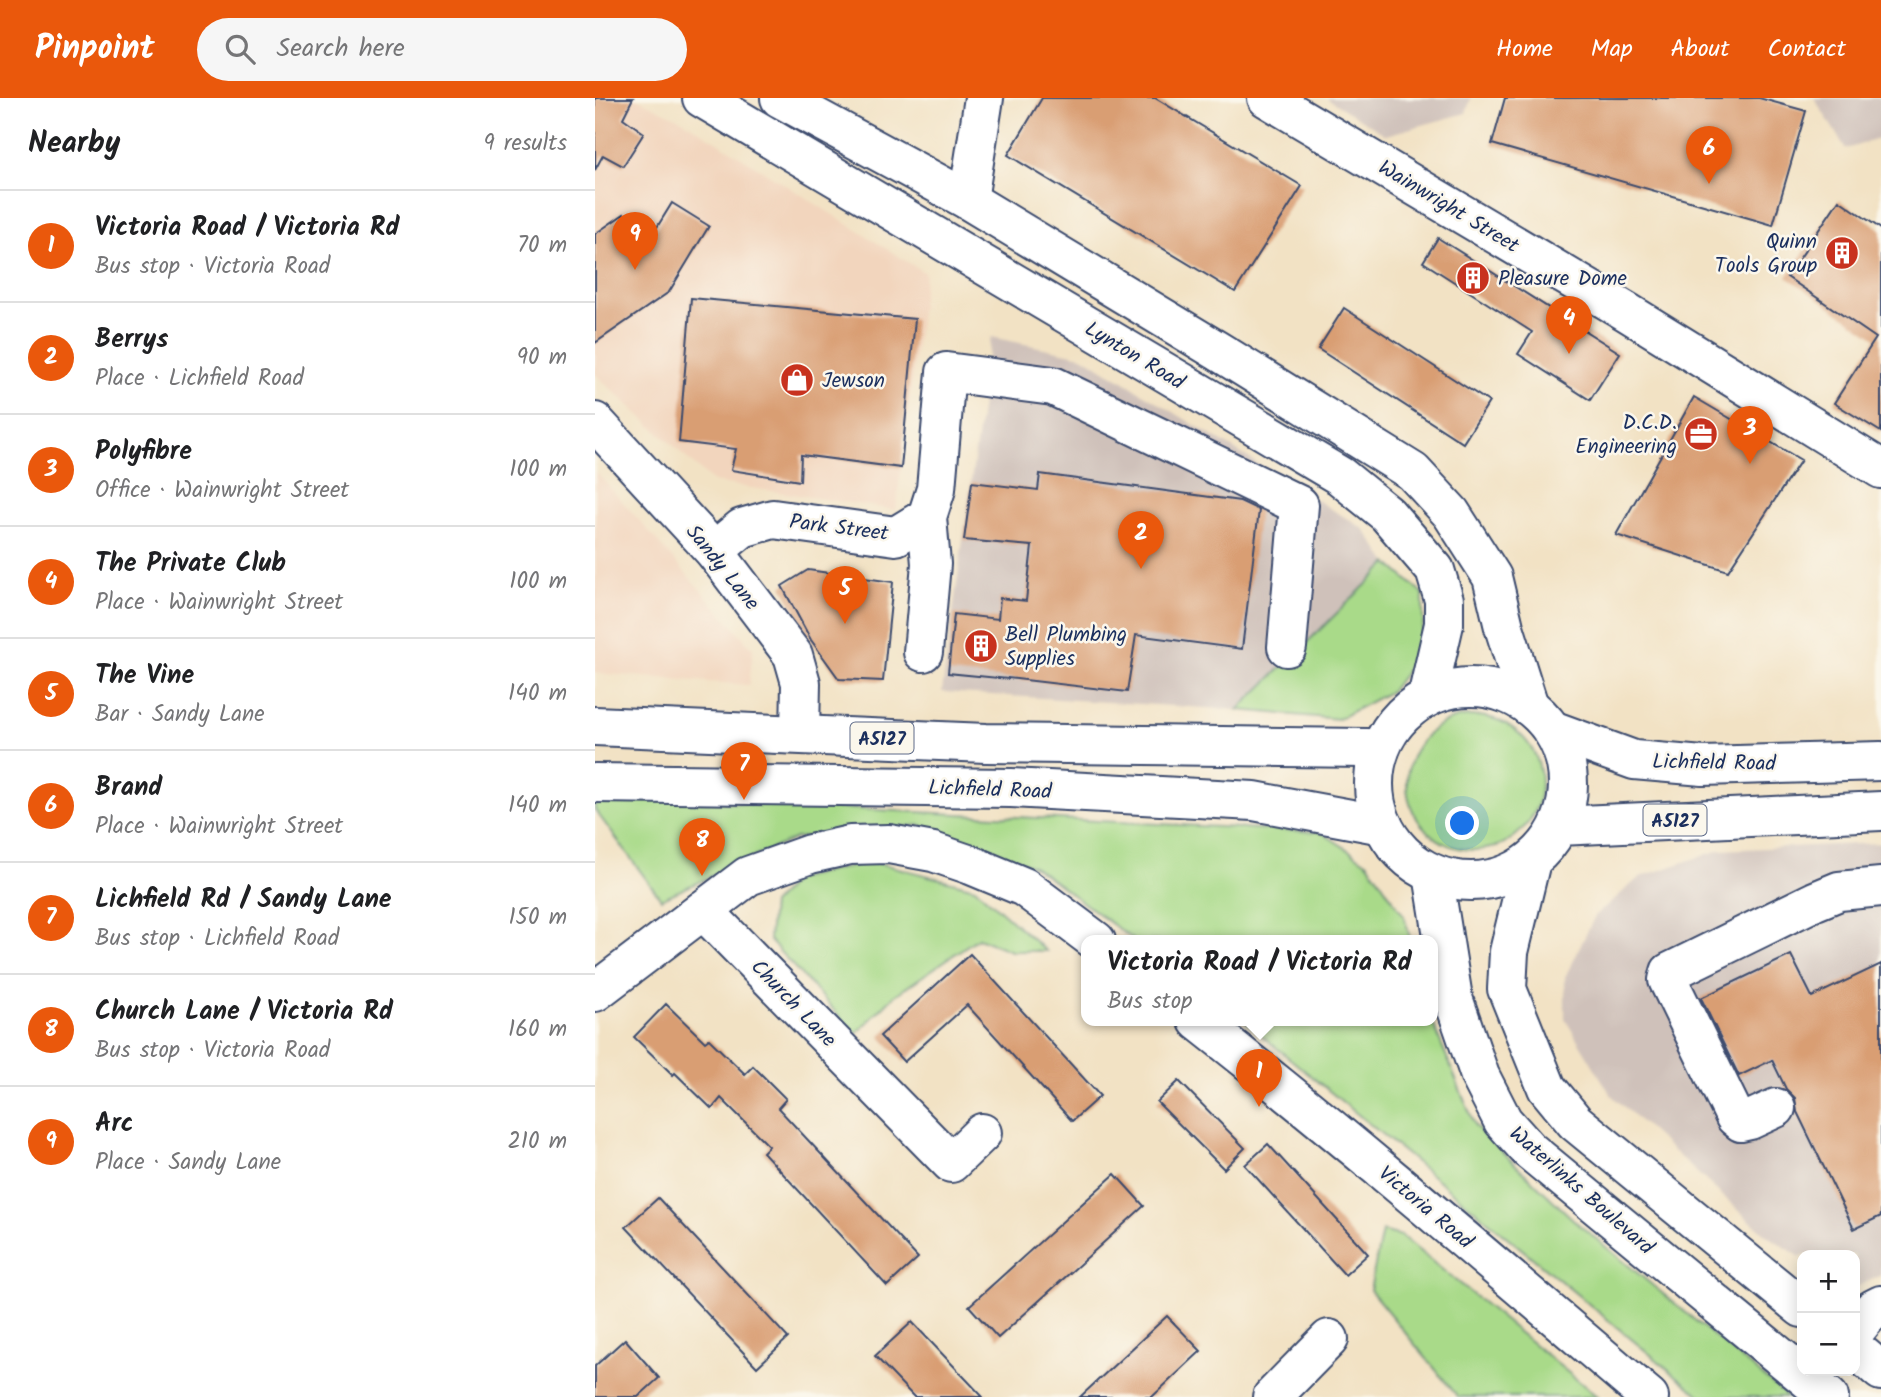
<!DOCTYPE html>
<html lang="en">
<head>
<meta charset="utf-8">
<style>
	:root { --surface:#fff; --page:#f6f6f6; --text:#202124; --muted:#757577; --line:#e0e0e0; --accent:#ea580c }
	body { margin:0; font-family:Kalam,sans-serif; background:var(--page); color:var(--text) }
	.controls { position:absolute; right:21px; bottom:21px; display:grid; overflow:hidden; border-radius:14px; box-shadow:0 4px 18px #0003 }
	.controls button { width:63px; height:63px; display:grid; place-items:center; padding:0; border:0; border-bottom:2px solid var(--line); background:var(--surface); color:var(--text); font:35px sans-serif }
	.you { position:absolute; left:868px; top:726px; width:24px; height:24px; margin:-18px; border:5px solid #fff; border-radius:50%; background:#1a73e8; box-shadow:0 0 0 10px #1a73e833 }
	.badge { display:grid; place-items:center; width:46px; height:46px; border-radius:50%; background:var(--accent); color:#fff; font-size:23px; font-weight:700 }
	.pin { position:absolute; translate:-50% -58px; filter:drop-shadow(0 2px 4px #0008) }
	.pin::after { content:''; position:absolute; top:37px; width:24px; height:21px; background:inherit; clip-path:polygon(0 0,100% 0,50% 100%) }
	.popup { position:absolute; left:486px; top:837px; width:357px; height:91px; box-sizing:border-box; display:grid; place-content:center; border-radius:14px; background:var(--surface); filter:drop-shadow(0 2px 5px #0005); font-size:23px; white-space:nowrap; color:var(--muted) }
	.popup b { font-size:26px; color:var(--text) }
	.popup::after { content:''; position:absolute; left:50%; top:100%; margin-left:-14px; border:14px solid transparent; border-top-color:var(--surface) }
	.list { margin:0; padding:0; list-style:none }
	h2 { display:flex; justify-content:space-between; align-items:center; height:91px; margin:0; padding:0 28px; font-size:30px }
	h2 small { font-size:23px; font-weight:400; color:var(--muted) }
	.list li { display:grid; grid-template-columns:46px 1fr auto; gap:21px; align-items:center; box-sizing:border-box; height:112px; padding:0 28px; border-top:2px solid var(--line) }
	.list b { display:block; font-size:26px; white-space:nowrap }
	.list p { margin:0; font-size:23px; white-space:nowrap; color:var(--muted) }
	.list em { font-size:23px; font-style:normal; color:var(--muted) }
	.icon { flex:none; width:38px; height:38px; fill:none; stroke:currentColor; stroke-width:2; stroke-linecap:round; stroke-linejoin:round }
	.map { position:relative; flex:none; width:1286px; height:1299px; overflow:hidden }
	header { display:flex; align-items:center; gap:42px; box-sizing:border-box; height:98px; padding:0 35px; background:var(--accent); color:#fff }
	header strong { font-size:33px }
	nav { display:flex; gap:38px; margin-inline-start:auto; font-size:24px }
	.search { width:490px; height:63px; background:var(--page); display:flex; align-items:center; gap:18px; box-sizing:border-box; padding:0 24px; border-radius:38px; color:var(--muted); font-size:26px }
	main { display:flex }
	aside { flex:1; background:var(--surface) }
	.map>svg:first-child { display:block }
	.built { fill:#f2d5bd }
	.industrial { fill:#cfc1ba }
	.green { fill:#a9da89; stroke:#628474; stroke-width:2 }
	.building { fill:#d99e73 }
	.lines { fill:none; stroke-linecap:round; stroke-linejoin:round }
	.minor-casing { stroke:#3b4a6d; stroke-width:42 }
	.major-casing { stroke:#3b4a6d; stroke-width:42 }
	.minor { stroke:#fff; stroke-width:38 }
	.major { stroke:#fff; stroke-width:38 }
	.labels { text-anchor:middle; stroke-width:5; stroke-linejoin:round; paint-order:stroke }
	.shield { fill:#fbf7ec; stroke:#5e6b89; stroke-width:2 }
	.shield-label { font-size:19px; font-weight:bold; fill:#1b2f5e }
	.street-label { font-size:21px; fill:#1b2f5e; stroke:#fbf7ec }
	.poi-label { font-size:21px; fill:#1b2f5e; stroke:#fbf7ec; text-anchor:start }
</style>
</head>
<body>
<header>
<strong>Pinpoint</strong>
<div class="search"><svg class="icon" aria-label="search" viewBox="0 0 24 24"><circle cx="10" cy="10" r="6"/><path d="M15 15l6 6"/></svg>Search here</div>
<nav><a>Home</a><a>Map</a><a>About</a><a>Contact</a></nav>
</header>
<main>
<aside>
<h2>Nearby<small>9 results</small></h2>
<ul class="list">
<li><span class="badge">1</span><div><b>Victoria Road / Victoria Rd</b><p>Bus stop · Victoria Road</p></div><em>70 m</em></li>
<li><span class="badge">2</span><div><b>Berrys</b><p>Place · Lichfield Road</p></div><em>90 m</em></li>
<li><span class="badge">3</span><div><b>Polyfibre</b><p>Office · Wainwright Street</p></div><em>100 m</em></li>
<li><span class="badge">4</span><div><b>The Private Club</b><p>Place · Wainwright Street</p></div><em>100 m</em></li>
<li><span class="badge">5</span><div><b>The Vine</b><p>Bar · Sandy Lane</p></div><em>140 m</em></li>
<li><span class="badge">6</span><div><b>Brand</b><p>Place · Wainwright Street</p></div><em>140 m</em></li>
<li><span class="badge">7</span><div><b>Lichfield Rd / Sandy Lane</b><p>Bus stop · Lichfield Road</p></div><em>150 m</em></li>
<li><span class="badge">8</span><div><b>Church Lane / Victoria Rd</b><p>Bus stop · Victoria Road</p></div><em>160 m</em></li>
<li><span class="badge">9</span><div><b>Arc</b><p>Place · Sandy Lane</p></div><em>210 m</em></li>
</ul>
</aside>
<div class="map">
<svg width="1286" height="1299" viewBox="0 0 1286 1299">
	<rect width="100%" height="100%" fill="#fbf7ec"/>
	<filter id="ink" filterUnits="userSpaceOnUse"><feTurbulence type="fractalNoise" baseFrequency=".0143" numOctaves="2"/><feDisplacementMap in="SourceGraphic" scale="14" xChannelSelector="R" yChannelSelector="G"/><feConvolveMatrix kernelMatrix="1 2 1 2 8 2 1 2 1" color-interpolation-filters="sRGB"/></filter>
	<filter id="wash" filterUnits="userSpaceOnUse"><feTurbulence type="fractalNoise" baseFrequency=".00686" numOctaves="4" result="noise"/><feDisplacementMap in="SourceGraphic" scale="28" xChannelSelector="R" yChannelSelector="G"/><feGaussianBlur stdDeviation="1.57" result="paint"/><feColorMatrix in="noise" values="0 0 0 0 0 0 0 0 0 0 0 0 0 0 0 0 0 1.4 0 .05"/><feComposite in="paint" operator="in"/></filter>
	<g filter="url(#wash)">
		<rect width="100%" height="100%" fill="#f2e2c4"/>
		<!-- built -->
		<g class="built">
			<polygon points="0,0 41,0 89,23 330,175 301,412 118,384 0,276"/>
			<polygon points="0,373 158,551 154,587 0,575"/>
		</g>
		<!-- industrial -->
		<g class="industrial">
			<polygon points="731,0 876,0 871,15 791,37"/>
			<polygon points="1219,0 1286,0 1286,40 1251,51"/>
			<polygon points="396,239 487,258 769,431 793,465 643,612 347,594"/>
			<polygon points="1286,745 1286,1177 1260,1190 1260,1157 1207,1157 1207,1160 1170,1136 1016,997 970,921 970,879 1000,818 1045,779 1125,752"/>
		</g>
		<!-- green -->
		<g class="green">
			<polygon points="793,465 828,496 828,527 821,559 796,593 743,621 643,612"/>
			<circle cx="879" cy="685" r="67"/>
			<polygon points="0,698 726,734 773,765 809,818 816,843 540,843 440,769 325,727 201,740 66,801 0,712"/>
			<polygon points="276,763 380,790 451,853 416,853 383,840 299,898 261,936 174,842 177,806 200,782"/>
			<polygon points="649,923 837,923 880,1028 982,1125 1193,1299 1107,1299"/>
			<polygon points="787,1133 806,1138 1003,1299 863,1299 775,1192"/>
		</g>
		<g id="blocks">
			<!-- building -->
			<g class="building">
				<polygon points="0,0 38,0 28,20 49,35 28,68 8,57 0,72"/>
				<polygon points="447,0 560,0 707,88 640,194 413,57"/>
				<polygon points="910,0 1164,0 1211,13 1178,127 897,46"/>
				<polygon points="1244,102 1286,131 1286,334 1239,305 1281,240 1192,179"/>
				<polygon points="77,105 114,128 74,194 0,245 0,136 29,116 51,147"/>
				<polygon points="843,140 1025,255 995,302 923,256 937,234 828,164"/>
				<polygon points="96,200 320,221 306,370 206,357 205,383 136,372 141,351 84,344"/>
				<polygon points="749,210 894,304 868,345 723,251"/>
				<polygon points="1099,299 1206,362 1133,473 1021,437"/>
				<polygon points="445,376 645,403 664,412 647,551 541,537 532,594 413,580 413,581 353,575 359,516 403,521 405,500 431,503 437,448 369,442 377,384 443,392"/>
				<polygon points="213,472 298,484 288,583 244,581 216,542 187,488"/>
				<polygon points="375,856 505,998 477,1023 372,907 309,964 285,938"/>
				<polygon points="1196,857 1217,899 1286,866 1286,1118 1259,1131 1202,1014 1200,1000 1191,991 1177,962 1144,978 1106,900"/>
				<polygon points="71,906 110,944 114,941 150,976 158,968 191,1001 183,1010 323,1160 292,1188 168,1054 174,1048 126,1000 117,1011 80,975 78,977 39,939"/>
				<polygon points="584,983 650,1050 629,1071 562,1004"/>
				<polygon points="673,1046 773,1156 750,1177 650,1067"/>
				<polygon points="520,1076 549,1108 403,1240 374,1208"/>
				<polygon points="63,1100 193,1240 162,1269 31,1129"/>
				<polygon points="572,1218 606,1253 557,1299 485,1299"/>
				<polygon points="317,1224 388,1299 319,1299 280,1258"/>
				<polygon points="30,1241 64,1280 43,1299 0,1299 0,1268"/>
			</g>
		</g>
	</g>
	<g filter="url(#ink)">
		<use href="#blocks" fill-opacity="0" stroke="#3b4a6d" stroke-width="2"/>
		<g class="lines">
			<!-- minor casing -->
			<g class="minor-casing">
				<g id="minor">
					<polyline points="672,0 1032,214 1286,371"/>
					<polyline points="373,102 389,0"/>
					<polyline points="0,324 119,453 198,557 206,585 205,636"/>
					<polyline points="119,453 147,430 178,421 301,438 332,419"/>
					<polyline points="328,554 336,466 332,419 341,391 351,274 458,288 704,407 692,549"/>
					<polyline points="108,812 356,1065 387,1035"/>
					<polyline points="0,894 153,778 215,756 255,747 294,746 338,754 376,767 429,789 501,843"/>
					<path d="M603,923C757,1044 905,1172 1054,1299"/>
					<polyline points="1181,1010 1155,1022 1146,1024 1140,1019 1073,882 1075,874 1220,803 1244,793 1286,789"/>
					<polyline points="1260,1233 1278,1211 1286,1207"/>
					<polyline points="677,1299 734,1241"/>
				</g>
			</g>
			<!-- major casing -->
			<g class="major-casing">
				<g id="major">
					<polyline points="107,0 745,378 792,416 840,472 849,502 849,526 832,600"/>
					<polyline points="185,0 373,102 623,253 818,374 856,415 897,479 909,529 934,608"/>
					<circle cx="876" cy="686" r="97"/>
					<polyline points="0,628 391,645 771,650 785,651"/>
					<polyline points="957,632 1039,662 1108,668 1286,663"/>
					<polyline points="0,685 416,690 659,703 788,727"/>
					<polyline points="964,728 1286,713"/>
					<polyline points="936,763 914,854 912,891 952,990 980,1024 1207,1210"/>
					<polyline points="838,776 858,900 885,978 908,1023 934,1052 1234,1299"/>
					<polyline points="1260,1251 1286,1273"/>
				</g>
			</g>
			<!-- minor -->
			<use href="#minor" class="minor"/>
			<!-- major -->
			<use href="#major" class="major"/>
		</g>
	</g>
	<!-- icons -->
	<defs>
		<g id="building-disc" transform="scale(1.75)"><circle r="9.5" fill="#c8321e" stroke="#fbf7ec"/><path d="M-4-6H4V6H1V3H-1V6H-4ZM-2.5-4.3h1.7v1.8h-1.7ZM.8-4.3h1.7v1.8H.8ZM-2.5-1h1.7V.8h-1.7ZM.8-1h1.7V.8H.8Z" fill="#fff"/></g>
		<g id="shop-disc" transform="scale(1.75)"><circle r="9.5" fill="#c8321e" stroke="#fbf7ec"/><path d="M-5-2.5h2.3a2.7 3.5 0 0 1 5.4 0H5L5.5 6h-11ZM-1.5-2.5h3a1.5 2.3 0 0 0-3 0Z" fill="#fff"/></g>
		<g id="office-disc" transform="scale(1.75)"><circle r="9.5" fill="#c8321e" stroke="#fbf7ec"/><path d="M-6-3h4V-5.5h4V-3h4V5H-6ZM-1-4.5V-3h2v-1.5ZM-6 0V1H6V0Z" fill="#fff"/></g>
	</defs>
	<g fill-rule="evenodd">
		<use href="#building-disc" x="1247" y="155"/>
		<use href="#building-disc" x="878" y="180"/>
		<use href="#shop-disc" x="202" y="282"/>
		<use href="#office-disc" x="1106" y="336"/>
		<use href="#building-disc" x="386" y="548"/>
	</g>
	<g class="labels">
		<!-- shield labels -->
		<g class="shield">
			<rect x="255.5" y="624.5" width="63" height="31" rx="5"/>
			<rect x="1048.5" y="706.5" width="63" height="31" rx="5"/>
		</g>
		<g class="shield-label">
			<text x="287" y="647">A5127</text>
			<text x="1080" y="729">A5127</text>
		</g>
		<!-- street labels -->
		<g class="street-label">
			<text transform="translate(854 108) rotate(31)" y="7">Wainwright Street</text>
			<text transform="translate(540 257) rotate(31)" y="7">Lynton Road</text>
			<text transform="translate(244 429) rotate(7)" y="7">Park Street</text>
			<text transform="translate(128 469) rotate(51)" y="7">Sandy Lane</text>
			<text transform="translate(1119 664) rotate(1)" y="7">Lichfield Road</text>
			<text transform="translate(395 691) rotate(2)" y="7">Lichfield Road</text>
			<text transform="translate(199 905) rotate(46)" y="7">Church Lane</text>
			<text transform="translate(987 1092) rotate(41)" y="7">Waterlinks Boulevard</text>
			<text transform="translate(831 1109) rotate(40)" y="7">Victoria Road</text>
		</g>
		<!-- poi labels -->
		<g class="poi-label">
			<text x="1222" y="150" text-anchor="end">Quinn<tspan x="1222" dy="24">Tools Group</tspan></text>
			<text x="903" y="187">Pleasure Dome</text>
			<text x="227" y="289">Jewson</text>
			<text x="1082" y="331" text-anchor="end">D.C.D.<tspan x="1082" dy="24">Engineering</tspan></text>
			<text x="410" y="543">Bell Plumbing<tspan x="410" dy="24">Supplies</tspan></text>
		</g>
	</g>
</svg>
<div class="controls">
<button>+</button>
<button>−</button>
</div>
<div class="you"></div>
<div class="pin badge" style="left:664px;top:1009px">1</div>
<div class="popup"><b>Victoria Road / Victoria Rd</b>Bus stop</div>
<div class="pin badge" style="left:546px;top:471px">2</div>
<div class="pin badge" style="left:1155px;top:366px">3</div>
<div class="pin badge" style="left:974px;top:256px">4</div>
<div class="pin badge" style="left:250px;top:526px">5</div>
<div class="pin badge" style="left:1114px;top:86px">6</div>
<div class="pin badge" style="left:149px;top:702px">7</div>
<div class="pin badge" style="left:107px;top:778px">8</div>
<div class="pin badge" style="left:40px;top:172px">9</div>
</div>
</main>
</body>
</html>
